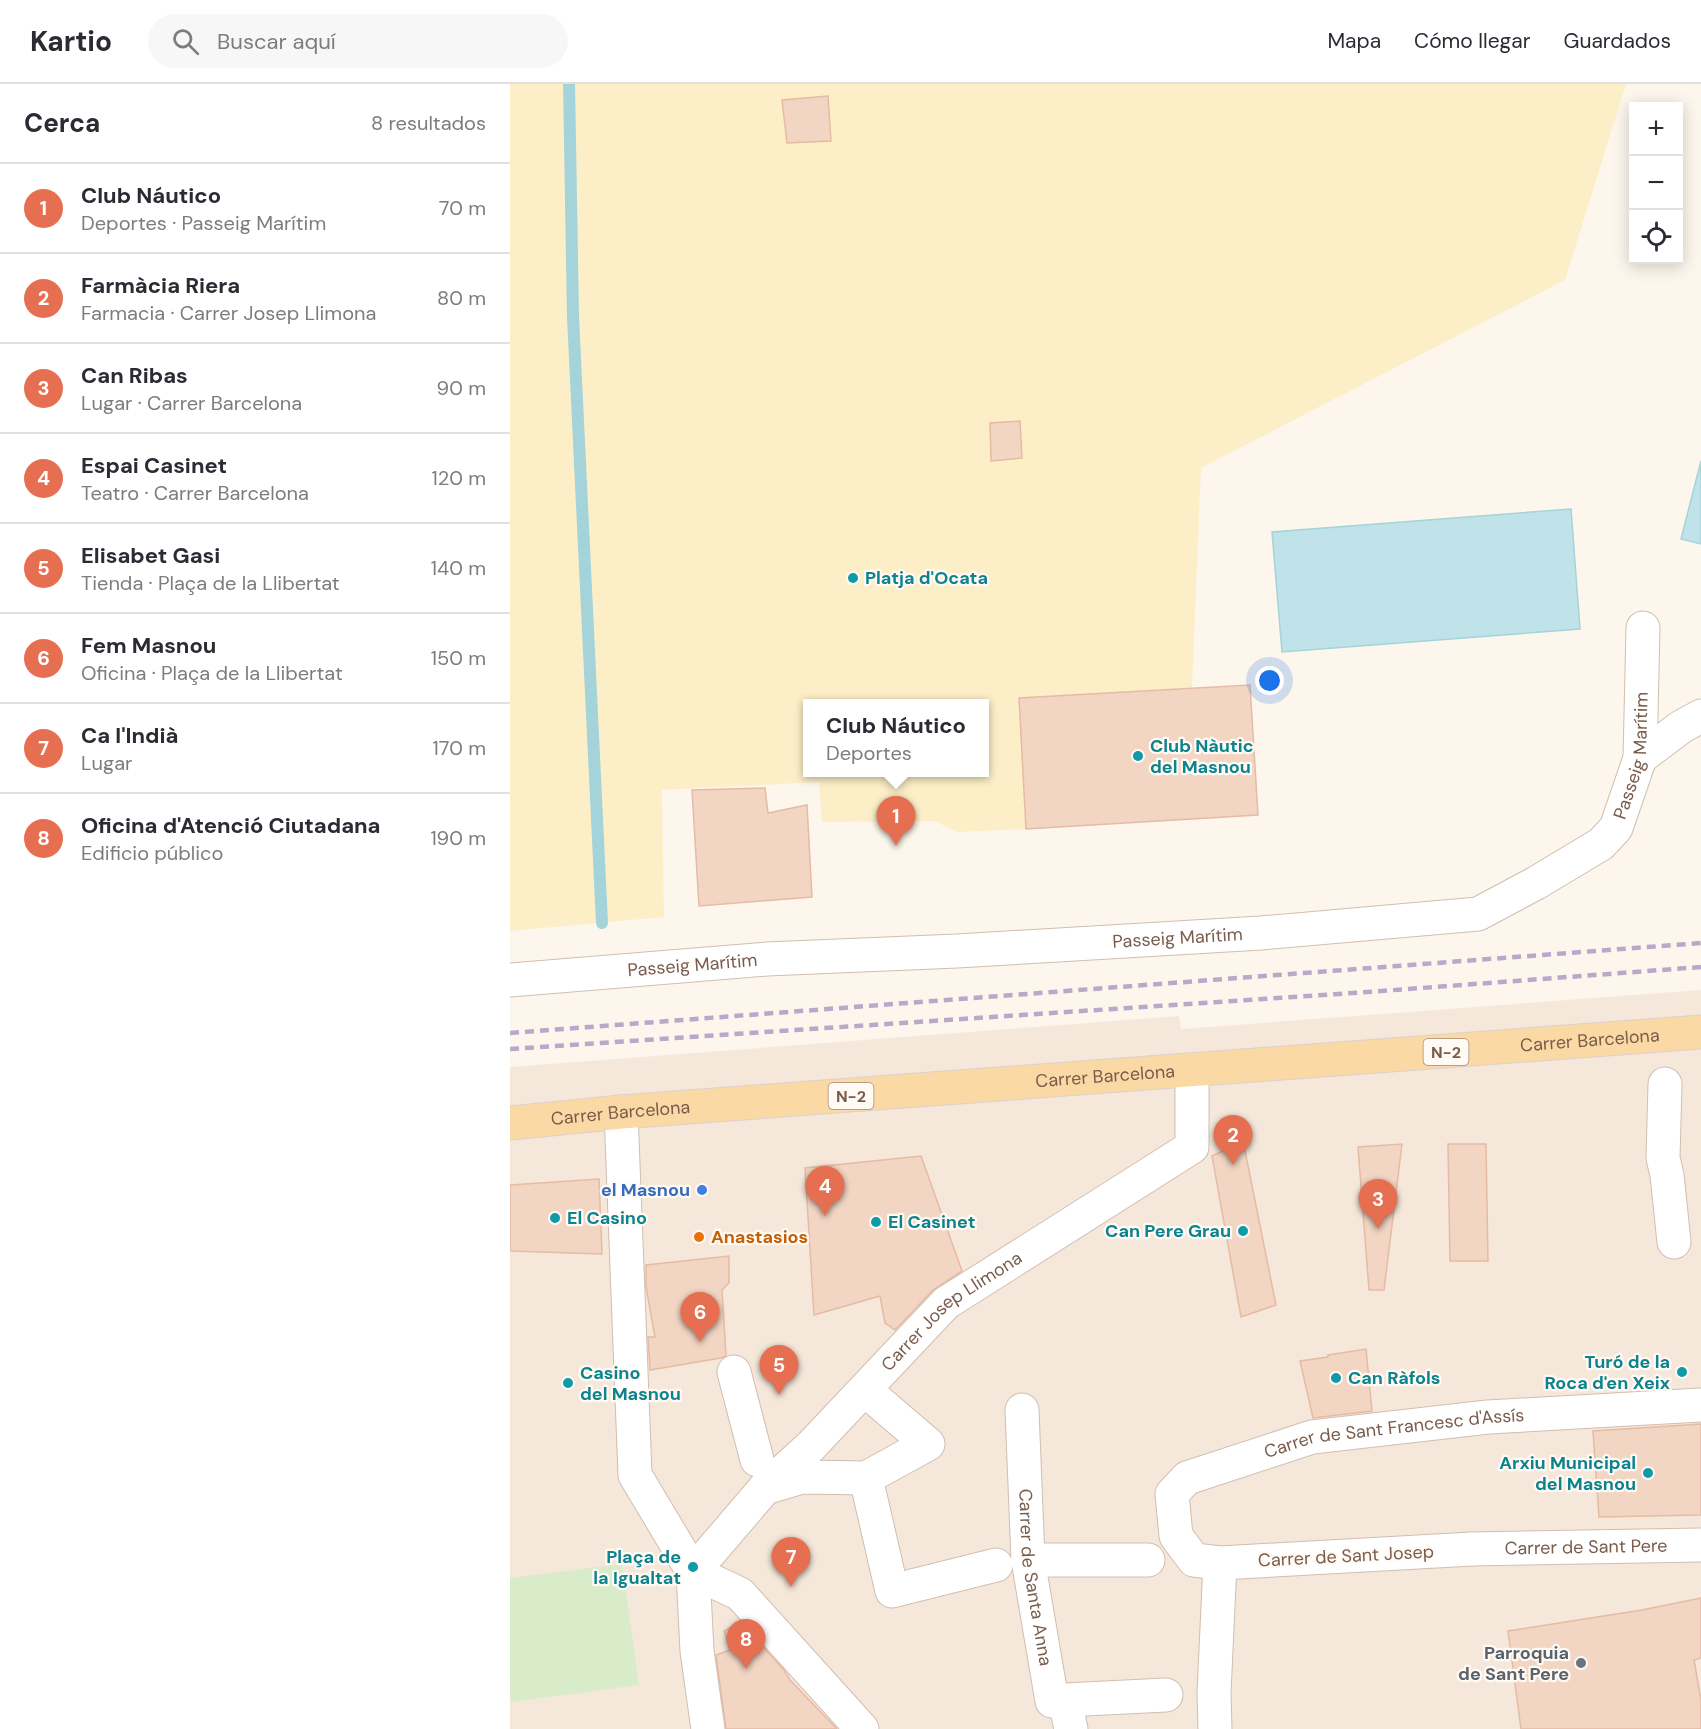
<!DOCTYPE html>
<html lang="es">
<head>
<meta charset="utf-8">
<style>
	:root { --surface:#fff; --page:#f7f7f7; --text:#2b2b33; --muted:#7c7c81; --line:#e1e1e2; --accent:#e76f51 }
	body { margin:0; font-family:"DM Sans",sans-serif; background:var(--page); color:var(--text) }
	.controls { position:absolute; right:18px; top:18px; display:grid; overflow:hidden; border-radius:0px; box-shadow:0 3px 15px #0003 }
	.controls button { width:54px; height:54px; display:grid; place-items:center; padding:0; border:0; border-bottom:2px solid var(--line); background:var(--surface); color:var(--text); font:30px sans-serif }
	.you { position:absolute; left:760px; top:597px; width:21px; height:21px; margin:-15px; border:4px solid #fff; border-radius:50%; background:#1a73e8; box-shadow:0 0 0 9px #1a73e833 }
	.badge { display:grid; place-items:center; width:39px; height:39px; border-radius:50%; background:var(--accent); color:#fff; font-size:20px; font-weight:700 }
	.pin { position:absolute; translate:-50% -50px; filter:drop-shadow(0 2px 3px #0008) }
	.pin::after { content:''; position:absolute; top:32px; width:21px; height:18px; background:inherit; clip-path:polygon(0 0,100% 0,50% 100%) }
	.popup { position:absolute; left:293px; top:615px; width:186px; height:78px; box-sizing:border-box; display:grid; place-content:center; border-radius:0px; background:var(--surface); filter:drop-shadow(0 2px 4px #0005); font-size:20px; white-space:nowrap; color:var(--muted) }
	.popup b { font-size:22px; color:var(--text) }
	.popup::after { content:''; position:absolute; left:50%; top:100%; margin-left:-12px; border:12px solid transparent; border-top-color:var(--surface) }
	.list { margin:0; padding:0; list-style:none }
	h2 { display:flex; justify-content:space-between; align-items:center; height:78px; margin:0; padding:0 24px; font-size:26px }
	h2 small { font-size:20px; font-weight:400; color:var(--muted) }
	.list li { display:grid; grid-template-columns:39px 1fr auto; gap:18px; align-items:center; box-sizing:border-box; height:90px; padding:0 24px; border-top:2px solid var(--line) }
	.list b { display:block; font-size:22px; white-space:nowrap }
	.list p { margin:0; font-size:20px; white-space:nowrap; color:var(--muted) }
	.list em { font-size:20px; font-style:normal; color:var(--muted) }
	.icon { flex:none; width:33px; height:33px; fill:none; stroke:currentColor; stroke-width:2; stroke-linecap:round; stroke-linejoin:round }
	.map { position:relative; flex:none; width:1191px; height:1645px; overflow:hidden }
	header { display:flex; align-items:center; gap:36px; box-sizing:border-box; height:84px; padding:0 30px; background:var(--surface); border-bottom:2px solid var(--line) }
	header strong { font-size:28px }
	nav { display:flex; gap:33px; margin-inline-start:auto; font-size:21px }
	.search { width:420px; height:54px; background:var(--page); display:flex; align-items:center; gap:15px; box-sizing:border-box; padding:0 21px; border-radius:33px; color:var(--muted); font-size:22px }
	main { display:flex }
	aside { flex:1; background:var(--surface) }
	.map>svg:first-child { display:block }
	.residential { fill:#f5e8da }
	.green { fill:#d8ecc9 }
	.sand { fill:#fcefc7; fill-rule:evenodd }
	.water { fill:#bfe3e8; stroke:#a5d3da; stroke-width:1.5 }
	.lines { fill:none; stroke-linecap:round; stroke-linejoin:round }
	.stream { stroke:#a5d3da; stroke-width:12 }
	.building { fill:#f3d5c3; stroke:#e6bba3; stroke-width:1.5 }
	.pedestrian-casing { stroke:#d1beb0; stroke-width:35 }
	.minor-casing { stroke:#d1beb0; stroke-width:35 }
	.primary-casing { stroke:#dad1cd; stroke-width:35 }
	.pedestrian { stroke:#fff; stroke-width:33 }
	.minor { stroke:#fff; stroke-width:33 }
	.primary { stroke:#fbd9a5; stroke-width:33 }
	.rail { stroke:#b9a8c9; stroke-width:4.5; stroke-dasharray:9 6; stroke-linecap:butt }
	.culture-dot { fill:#0f9aa8; stroke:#fffaf3; stroke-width:2 }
	.shop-dot { fill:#3f7fe0; stroke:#fffaf3; stroke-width:2 }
	.food-dot { fill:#e8710a; stroke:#fffaf3; stroke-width:2 }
	.worship-dot { fill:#6b7280; stroke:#fffaf3; stroke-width:2 }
	.labels { text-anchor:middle; stroke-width:4.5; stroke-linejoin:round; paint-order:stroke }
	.shield { fill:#fffaf3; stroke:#a28b7f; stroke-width:1.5 }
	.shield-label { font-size:16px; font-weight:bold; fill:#7a5c4d }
	.culture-label { font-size:18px; font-weight:bold; fill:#0d838f; stroke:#fffaf3; text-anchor:start }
	.street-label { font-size:18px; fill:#7a5c4d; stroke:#fffaf3 }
	.shop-label { font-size:18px; font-weight:bold; fill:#366cbe; stroke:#fffaf3; text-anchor:end }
	.food-label { font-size:18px; font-weight:bold; fill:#c56008; stroke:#fffaf3; text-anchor:start }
	.worship-label { font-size:18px; font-weight:bold; fill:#5b616d; stroke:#fffaf3; text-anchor:end }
</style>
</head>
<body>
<header>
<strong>Kartio</strong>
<div class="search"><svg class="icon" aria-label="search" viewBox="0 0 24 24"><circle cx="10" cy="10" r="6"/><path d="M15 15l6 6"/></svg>Buscar aquí</div>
<nav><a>Mapa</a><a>Cómo llegar</a><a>Guardados</a></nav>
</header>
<main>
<aside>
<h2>Cerca<small>8 resultados</small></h2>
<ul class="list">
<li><span class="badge">1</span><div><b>Club Náutico</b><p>Deportes · Passeig Marítim</p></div><em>70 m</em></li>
<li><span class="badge">2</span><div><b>Farmàcia Riera</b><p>Farmacia · Carrer Josep Llimona</p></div><em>80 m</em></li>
<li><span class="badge">3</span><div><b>Can Ribas</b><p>Lugar · Carrer Barcelona</p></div><em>90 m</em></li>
<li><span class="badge">4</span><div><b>Espai Casinet</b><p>Teatro · Carrer Barcelona</p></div><em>120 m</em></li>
<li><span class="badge">5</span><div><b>Elisabet Gasi</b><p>Tienda · Plaça de la Llibertat</p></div><em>140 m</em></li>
<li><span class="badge">6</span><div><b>Fem Masnou</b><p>Oficina · Plaça de la Llibertat</p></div><em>150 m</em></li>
<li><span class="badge">7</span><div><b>Ca l'Indià</b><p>Lugar</p></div><em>170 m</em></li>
<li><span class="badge">8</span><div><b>Oficina d'Atenció Ciutadana</b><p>Edificio público</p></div><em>190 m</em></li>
</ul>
</aside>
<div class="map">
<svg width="1191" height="1645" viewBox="0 0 1191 1645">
	<rect width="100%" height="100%" fill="#fdf6ec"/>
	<!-- residential -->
	<polygon class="residential" points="1191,906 1191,1645 0,1645 0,983 669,932 671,945"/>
	<!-- green -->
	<polygon class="green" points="112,1480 129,1601 1,1618 0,1607 0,1494"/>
	<!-- sand -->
	<path class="sand" d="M0,0H1116L1055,196L691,384L682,604L509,614L516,745L447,748L425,737L312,738L309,698L152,706L154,833L0,847ZM298,620H474V688H298Z"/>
	<!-- water -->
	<g class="water">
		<polygon points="1191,377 1191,460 1171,455"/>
		<polygon points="1061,425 1070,545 772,568 762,448"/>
	</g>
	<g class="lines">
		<!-- stream -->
		<polyline class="stream" points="59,0 63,233 92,839"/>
	</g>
	<!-- building -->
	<g class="building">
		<polygon points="318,12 321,57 277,59 272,16"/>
		<polygon points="510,337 512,374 481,377 480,339"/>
		<polygon points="740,601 748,731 516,745 509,614"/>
		<polygon points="255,704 258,729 297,721 302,813 189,822 182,706"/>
		<polygon points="733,1057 766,1221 731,1233 702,1072"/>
		<polygon points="892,1060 874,1206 859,1206 848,1063"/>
		<polygon points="938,1060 976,1060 978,1177 940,1177"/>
		<polygon points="411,1072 452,1187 423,1206 385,1246 375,1239 370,1212 304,1231 295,1084"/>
		<polygon points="89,1095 92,1170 0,1167 0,1101"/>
		<polygon points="219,1172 219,1199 212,1206 216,1272 211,1274 140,1286 138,1253 145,1253 136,1203 136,1181"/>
		<polygon points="856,1265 862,1327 803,1334 790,1277 818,1273 818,1271"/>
		<polygon points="1191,1340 1191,1431 1089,1433 1083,1347"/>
		<polygon points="1191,1514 1191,1574 1184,1576 1191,1616 1191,1645 1011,1645 998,1547 1132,1526"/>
		<polygon points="230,1538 274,1586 280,1596 327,1645 216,1645 206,1571 220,1566 214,1547"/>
	</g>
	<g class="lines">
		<!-- pedestrian casing -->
		<g class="pedestrian-casing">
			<g id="pedestrian">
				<polyline points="1155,1000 1153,1074 1157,1091 1164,1158"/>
				<polyline points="111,1028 125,1391 183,1488 187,1567 198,1645"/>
				<polyline points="224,1288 247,1376"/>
				<path id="s1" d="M512,1326L518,1476L542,1617L555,1616L561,1645"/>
				<polyline points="356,1394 382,1507 486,1481"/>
				<path id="s2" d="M962,1465L1191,1461"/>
				<polyline points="518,1476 638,1476"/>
				<polyline points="183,1488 255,1404 292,1393 356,1394 418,1360 355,1306"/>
				<polyline points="555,1616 656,1611"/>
			</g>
		</g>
		<!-- minor casing -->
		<g class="minor-casing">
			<g id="minor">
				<polyline points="1130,674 1171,643 1191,632"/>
				<path id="s3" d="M0,896L257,875L447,867L751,849L968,830L1026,799L1091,760L1106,744L1130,674L1133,544"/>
				<path id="s4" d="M255,1404L301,1362L436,1219L682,1063V987"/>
				<path id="s5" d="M962,1465L710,1479L684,1476L666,1452L662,1410L677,1394L802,1353L978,1333L1191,1321"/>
				<polyline points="183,1488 230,1510 352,1645"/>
				<polyline points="705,1645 704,1609 710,1479"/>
			</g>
		</g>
		<!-- primary casing -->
		<g class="primary-casing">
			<g id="primary">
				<path id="s6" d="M0,1039L111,1028L1191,948"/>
			</g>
		</g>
		<!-- pedestrian -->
		<use href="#pedestrian" class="pedestrian"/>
		<!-- minor -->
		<use href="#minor" class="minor"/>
		<!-- primary -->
		<use href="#primary" class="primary"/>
		<!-- rail -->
		<g class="rail">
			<polyline points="0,949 1191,859"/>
			<polyline points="0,965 858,908 1191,883"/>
		</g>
	</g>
	<!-- markers -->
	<g class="culture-dot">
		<circle cx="343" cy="494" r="6"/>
		<circle cx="628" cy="672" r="6"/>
		<circle cx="45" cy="1134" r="6"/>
		<circle cx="366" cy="1138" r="6"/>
		<circle cx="733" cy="1147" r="6"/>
		<circle cx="1172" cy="1288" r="6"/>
		<circle cx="826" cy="1294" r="6"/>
		<circle cx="58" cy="1299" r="6"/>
		<circle cx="1138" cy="1389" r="6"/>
		<circle cx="183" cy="1483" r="6"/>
	</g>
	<circle class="shop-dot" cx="192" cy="1106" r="6"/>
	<circle class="food-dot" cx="189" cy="1153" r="6"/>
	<circle class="worship-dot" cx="1071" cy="1579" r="6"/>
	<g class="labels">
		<!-- shield labels -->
		<g class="shield">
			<rect x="913.5" y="955" width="45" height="26" rx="4.5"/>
			<rect x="318.5" y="999" width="45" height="26" rx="4.5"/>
		</g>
		<g class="shield-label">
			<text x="936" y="974">N-2</text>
			<text x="341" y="1018">N-2</text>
		</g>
		<!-- culture labels -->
		<g class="culture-label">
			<text x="355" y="500">Platja d'Ocata</text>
			<text x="640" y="668">Club Nàutic<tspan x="640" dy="21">del Masnou</tspan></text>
			<text x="57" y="1140">El Casino</text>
			<text x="378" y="1144">El Casinet</text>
			<text x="721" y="1153" text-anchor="end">Can Pere Grau</text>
			<text x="1160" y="1284" text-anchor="end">Turó de la<tspan x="1160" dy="21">Roca d'en Xeix</tspan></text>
			<text x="70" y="1295">Casino<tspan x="70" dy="21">del Masnou</tspan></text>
			<text x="838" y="1300">Can Ràfols</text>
			<text x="1126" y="1385" text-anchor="end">Arxiu Municipal<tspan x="1126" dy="21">del Masnou</tspan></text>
			<text x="171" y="1479" text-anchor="end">Plaça de<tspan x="171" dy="21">la Igualtat</tspan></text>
		</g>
		<!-- street labels -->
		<g class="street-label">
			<text dy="6" stroke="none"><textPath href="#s3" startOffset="1209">Passeig Marítim</textPath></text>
			<text dy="6" stroke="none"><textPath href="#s3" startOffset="669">Passeig Marítim</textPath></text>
			<text dy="6" stroke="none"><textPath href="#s3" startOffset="183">Passeig Marítim</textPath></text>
			<text dy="6" stroke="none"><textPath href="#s6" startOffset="1083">Carrer Barcelona</textPath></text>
			<text dy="6" stroke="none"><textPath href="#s6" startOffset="597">Carrer Barcelona</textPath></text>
			<text dy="6" stroke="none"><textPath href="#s6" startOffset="111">Carrer Barcelona</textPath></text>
			<text dy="6" stroke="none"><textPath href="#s4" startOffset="258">Carrer Josep Llimona</textPath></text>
			<text dy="6" stroke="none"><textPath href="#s5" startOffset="586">Carrer de Sant Francesc d'Assís</textPath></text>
			<text dy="6" stroke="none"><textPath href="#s2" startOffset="114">Carrer de Sant Pere</textPath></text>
			<text transform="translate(836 1472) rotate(-3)" y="6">Carrer de Sant Josep</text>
			<text dy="6" stroke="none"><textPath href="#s1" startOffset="168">Carrer de Santa Anna</textPath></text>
		</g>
		<!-- shop labels -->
		<g class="shop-label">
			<text x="180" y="1112">el Masnou</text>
		</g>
		<!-- food labels -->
		<g class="food-label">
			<text x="201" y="1159">Anastasios</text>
		</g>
		<!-- worship labels -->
		<g class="worship-label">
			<text x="1059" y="1575">Parroquia<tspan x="1059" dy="21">de Sant Pere</tspan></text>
		</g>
	</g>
</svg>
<div class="controls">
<button>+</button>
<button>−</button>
<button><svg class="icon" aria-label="locate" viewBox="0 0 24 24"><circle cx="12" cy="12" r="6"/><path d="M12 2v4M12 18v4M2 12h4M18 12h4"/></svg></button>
</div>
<div class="you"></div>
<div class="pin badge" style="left:386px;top:762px">1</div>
<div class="popup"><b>Club Náutico</b>Deportes</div>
<div class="pin badge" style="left:723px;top:1081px">2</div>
<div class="pin badge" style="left:868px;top:1145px">3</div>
<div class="pin badge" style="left:315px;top:1132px">4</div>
<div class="pin badge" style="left:269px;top:1311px">5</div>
<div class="pin badge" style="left:190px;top:1258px">6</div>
<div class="pin badge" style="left:281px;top:1503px">7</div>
<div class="pin badge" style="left:236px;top:1585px">8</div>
</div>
</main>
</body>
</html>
